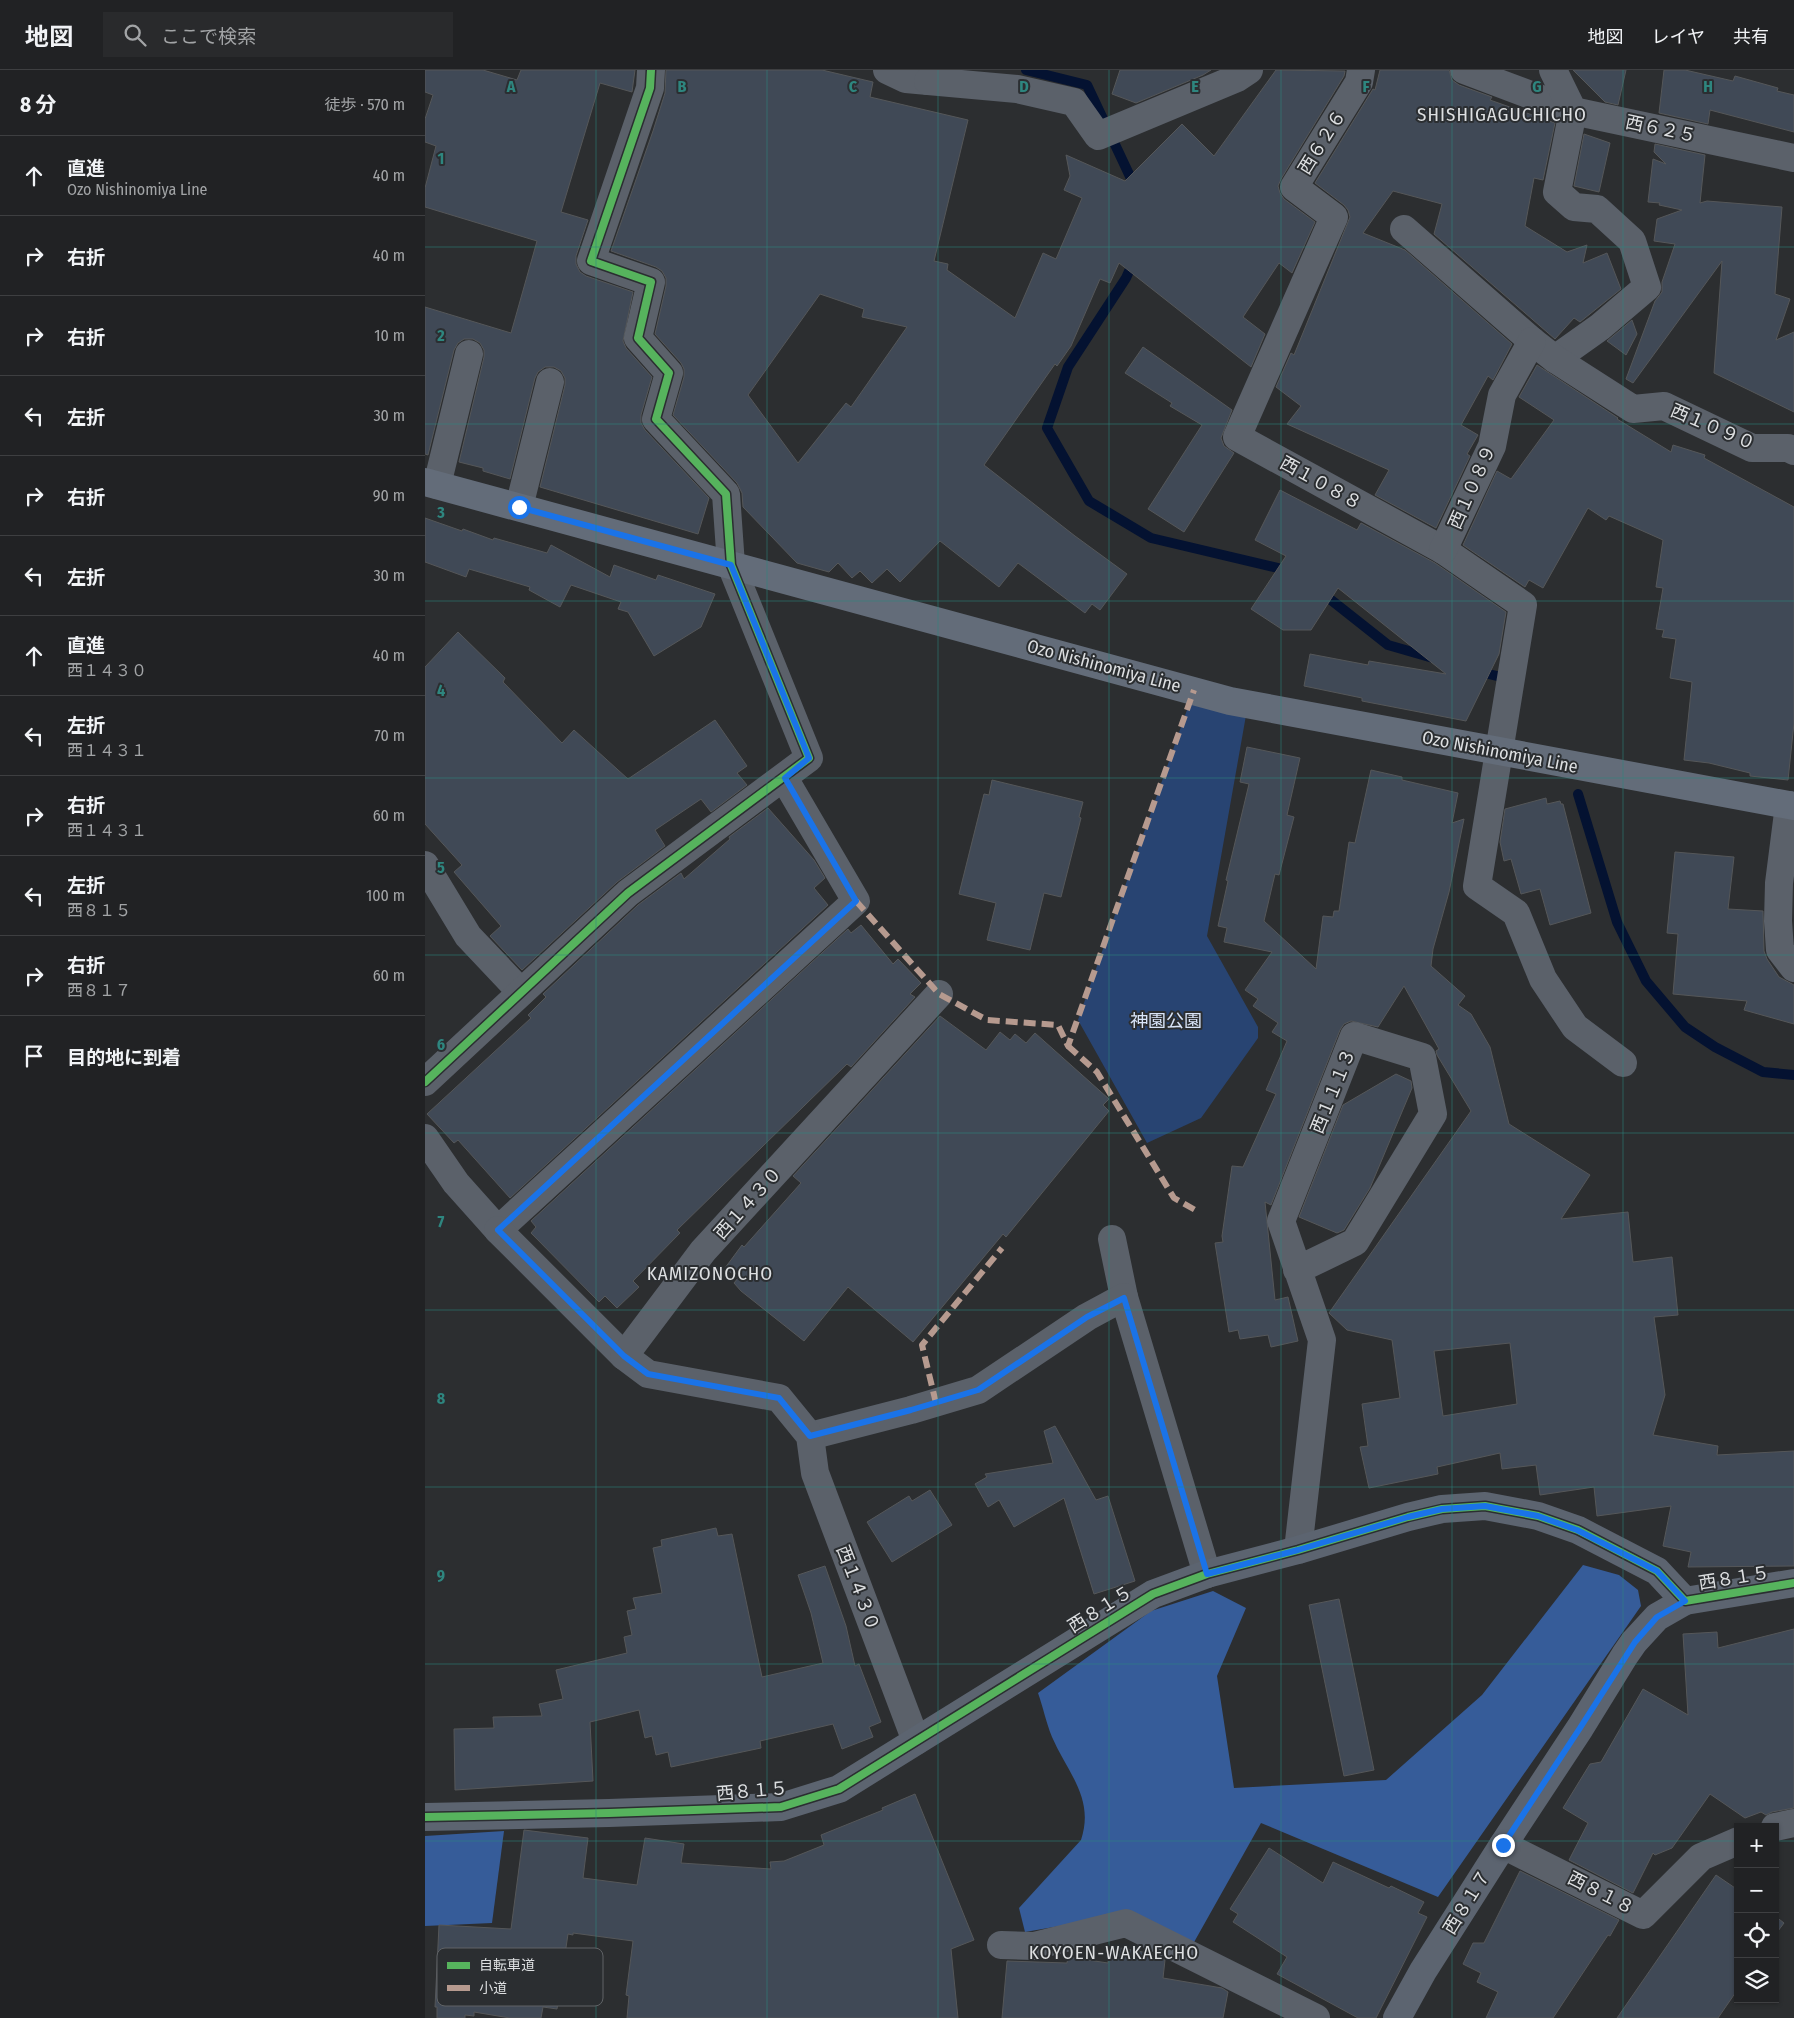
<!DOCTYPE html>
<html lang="ja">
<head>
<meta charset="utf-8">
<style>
	:root { --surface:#212224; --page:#292a2c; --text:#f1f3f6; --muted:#a2a4a6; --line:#3e3f41 }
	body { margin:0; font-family:"Fira Sans Condensed","Noto Sans JP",sans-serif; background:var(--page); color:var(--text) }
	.controls { position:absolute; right:15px; bottom:15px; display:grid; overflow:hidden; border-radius:0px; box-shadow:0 1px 4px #0004 }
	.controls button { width:45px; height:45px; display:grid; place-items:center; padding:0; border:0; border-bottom:1px solid var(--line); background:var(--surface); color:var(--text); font:25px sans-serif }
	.stop { position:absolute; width:15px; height:15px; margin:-11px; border:4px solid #1a73e8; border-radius:50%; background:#fff }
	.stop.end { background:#1a73e8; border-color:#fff; box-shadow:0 1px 5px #0008 }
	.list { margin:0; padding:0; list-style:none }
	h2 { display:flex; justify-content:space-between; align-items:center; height:65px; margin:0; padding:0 20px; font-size:21px }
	h2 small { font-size:16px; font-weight:400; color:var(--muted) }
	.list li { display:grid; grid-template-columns:32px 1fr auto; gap:15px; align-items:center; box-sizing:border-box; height:80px; padding:0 20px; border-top:1px solid var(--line) }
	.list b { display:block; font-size:19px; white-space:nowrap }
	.list p { margin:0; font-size:16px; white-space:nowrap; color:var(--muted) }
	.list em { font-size:16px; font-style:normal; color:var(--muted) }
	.icon { flex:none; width:28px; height:28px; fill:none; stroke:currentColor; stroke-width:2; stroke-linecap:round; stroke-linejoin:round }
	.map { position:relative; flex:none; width:1369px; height:1948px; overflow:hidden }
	header { display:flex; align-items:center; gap:30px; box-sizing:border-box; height:70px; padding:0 25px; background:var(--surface); border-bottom:1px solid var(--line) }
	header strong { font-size:24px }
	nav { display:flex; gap:28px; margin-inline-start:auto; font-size:18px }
	.search { width:350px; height:45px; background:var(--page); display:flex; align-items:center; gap:12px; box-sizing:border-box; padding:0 18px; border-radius:0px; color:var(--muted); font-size:19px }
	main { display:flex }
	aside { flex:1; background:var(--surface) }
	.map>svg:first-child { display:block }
	.green { fill:#284472 }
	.forest { fill:#365c99 }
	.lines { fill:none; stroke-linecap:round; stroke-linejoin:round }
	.stream { stroke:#041231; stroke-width:10 }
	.building { fill:#404956; stroke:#555759; fill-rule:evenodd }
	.street { stroke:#5b616a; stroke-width:28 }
	.secondary { stroke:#5c6470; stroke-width:28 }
	.primary { stroke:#636c79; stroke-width:28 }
	.quiet { stroke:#b69a8f; stroke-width:6; stroke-dasharray:12 6; stroke-linecap:butt }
	.cycleway-casing { stroke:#2b2e31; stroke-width:11 }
	.cycleway { stroke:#56b35d; stroke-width:8 }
	.route { stroke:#1a73e8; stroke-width:6 }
	.grid { fill:none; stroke:#2e867f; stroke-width:1; stroke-opacity:0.55 }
	.labels { text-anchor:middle; stroke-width:4; stroke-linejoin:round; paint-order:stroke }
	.street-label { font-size:18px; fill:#dddfe1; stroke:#2b2e31 }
	.park-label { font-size:18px; fill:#d8e4f8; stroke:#2b2e31 }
	.neighbourhood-label { font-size:19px; letter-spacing:1px; fill:#dddfe1; stroke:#2b2e31 }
	.key { fill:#2b2e31; stroke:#606366; stroke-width:1 }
	.key-label { font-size:14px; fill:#dddfe1 }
	.grid-label { font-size:16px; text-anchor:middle; font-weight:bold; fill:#2e867f; stroke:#2b2e31; stroke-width:4; stroke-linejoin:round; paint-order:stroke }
</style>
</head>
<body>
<header>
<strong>地図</strong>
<div class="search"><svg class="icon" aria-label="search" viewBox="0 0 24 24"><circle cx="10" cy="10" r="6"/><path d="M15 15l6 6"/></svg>ここで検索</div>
<nav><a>地図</a><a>レイヤ</a><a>共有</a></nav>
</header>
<main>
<aside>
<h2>8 分<small>徒歩 · 570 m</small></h2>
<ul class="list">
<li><svg class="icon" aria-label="ahead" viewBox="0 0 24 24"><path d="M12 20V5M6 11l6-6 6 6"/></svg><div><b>直進</b><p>Ozo Nishinomiya Line</p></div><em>40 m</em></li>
<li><svg class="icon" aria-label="right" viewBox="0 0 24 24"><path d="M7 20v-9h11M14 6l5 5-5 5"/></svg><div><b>右折</b></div><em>40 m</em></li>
<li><svg class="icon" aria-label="right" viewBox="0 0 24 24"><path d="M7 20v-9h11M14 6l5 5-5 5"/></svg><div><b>右折</b></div><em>10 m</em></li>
<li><svg class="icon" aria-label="left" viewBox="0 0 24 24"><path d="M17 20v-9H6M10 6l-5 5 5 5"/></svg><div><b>左折</b></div><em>30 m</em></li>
<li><svg class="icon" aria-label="right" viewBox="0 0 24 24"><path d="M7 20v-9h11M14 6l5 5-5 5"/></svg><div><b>右折</b></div><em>90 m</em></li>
<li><svg class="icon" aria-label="left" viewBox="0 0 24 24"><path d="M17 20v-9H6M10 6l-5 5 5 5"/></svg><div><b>左折</b></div><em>30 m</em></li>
<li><svg class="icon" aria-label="ahead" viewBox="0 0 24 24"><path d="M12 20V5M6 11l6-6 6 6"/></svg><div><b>直進</b><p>西１４３０</p></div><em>40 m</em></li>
<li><svg class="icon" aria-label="left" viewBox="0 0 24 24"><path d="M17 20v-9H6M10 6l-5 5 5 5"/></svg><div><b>左折</b><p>西１４３１</p></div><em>70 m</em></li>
<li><svg class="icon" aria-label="right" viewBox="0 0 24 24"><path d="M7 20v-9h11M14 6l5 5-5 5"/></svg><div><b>右折</b><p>西１４３１</p></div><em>60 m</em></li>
<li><svg class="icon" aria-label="left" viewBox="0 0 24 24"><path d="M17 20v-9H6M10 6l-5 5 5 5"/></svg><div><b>左折</b><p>西８１５</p></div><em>100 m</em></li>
<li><svg class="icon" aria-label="right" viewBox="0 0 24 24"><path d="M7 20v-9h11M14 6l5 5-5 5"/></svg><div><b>右折</b><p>西８１７</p></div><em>60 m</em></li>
<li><svg class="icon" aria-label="arrive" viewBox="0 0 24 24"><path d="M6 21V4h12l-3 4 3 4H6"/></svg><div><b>目的地に到着</b></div></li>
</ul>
</aside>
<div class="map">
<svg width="1369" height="1948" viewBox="0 0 1369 1948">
	<rect width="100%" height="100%" fill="#2c2e30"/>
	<!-- green -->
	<polygon class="green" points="769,620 823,634 782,866 833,957 833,968 776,1048 722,1073 653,950"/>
	<!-- forest -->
	<g class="forest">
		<path d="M1158,1495L1194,1505L1213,1520L1216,1536L1013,1827L836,1753L768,1874L704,1844L600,1862L594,1838L656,1770C670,1728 642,1702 627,1667C621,1652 618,1637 613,1623L726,1541L788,1521L821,1538L792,1606L809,1718L961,1710L1057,1625Z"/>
		<polygon points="79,1761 67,1853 0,1856 0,1766"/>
	</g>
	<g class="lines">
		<!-- stream -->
		<g class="stream">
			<polyline points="601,0 662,15 710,117"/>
			<polyline points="709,190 701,208 643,297 622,358 664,431 726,468 866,501"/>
			<polyline points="896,522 963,575 1008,588"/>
			<polyline points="1051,601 1072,606"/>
			<polyline points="1153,724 1192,852 1221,911 1260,957 1290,977 1338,1002 1369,1005"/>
		</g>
	</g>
	<!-- building -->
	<g class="building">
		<polygon points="0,0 58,0 92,10 96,0 210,0 207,22 175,13 136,142 163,150 151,186 151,194 155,202 161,206 208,222 198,271 201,278 227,307 216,345 216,353 220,360 284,428 273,464 115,417 140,315 140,308 136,301 129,297 120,297 113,302 110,308 85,409 58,401 58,398 34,392 59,287 59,280 55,273 48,269 39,269 33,273 29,280 3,385 0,384 0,237 86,263 112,171 0,137 0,118 11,76 0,72 0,49 8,25 0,22"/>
		<path d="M241,0H397L448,12L445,27L543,50L509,191L523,194L522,200L590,248L618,183L631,189L657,128L639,120L645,106L641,85L700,111L757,54L789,86L851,0L920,1L919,6L856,109L853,116L855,123L859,129L890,152L867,203L854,193L818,247L840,264L826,297L694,193L685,213L675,209L646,276L632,296L630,294L559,395L650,466L702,504L675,540L667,534L660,543L593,493L574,517L515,471L475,512L462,499L447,513L435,501L427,508L413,493L404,502L372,493L318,437L317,423L312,413L248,345L259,307V299L256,293L230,264L241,216V208L237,201L231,197L186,181L228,61L240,23ZM395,224L439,239L437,247L482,257L426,337L421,333L373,393L323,325Z"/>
		<polygon points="695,0 786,0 778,5 711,33 687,24"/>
		<polygon points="955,0 1024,0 1027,10 1034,15 1067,27 1065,30 1130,53 1118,110 1109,108 1100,156 1142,182 1162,175 1158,193 1182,183 1196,219 1155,252 1149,248 1130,269 1009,164 1017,134 968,121 938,163 980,180 1087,274 1068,310 1063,306 1036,355 1053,365 1042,384 1045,386 1011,458 950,425 964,400 862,354 876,336 851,317 866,283 869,285 925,147 923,140 919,135 890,113 948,19 950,20"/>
		<polygon points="1148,0 1201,0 1193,35 1180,32"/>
		<polygon points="1239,0 1260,0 1308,11 1310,6 1353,18 1352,21 1369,25 1369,62 1285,40 1283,54 1234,43"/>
		<polygon points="1159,64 1185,73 1174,122 1149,116"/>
		<polygon points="1230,74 1280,85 1275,133 1282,131 1357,137 1350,224 1365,229 1351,270 1369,262 1369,342 1289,303 1297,191 1208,313 1201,309 1230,231 1237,222 1237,212 1250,174 1229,171 1232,149 1257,140 1234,135 1235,133 1223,132 1228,89 1241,94 1229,82"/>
		<polygon points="1207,250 1212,264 1201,285 1182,271"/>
		<polygon points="718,277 807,340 796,368 799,376 809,383 759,462 723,439 777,355 745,336 747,333 700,303"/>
		<polygon points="1112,295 1193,348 1192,349 1246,382 1248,375 1280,385 1279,388 1369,437 1369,653 1363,710 1325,706 1325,703 1284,693 1259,690 1267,612 1245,608 1251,569 1237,567 1239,560 1231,559 1238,518 1231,517 1238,470 1184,446 1181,450 1163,438 1118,518 1104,510 1100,517 1038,475 1072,401 1086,409 1129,350 1094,327"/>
		<polygon points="855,420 932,460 936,453 1010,493 1081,542 1074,584 1041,651 937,631 937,628 879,616 885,584 943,595 944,591 1021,604 913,518 886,560 858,560 826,539 861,486 830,470"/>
		<polygon points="0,448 37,461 38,459 68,470 69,468 122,483 126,475 185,507 189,495 231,510 233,505 290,524 276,557 229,586 203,542 193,539 196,532 146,515 135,537 104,520 105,517 44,499 41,507 0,492"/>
		<polygon points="33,562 80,608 78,612 137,673 149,660 203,709 290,650 322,696 312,703 322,715 286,742 276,729 230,760 240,776 192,812 97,900 65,866 76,856 29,802 37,795 0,754 0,597"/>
		<path d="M822,677L875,688L862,745L869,747L854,805L850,804L839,851L891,899L898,846L908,847L909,841H914L924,772L930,773L946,700L977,707V710L1033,723L1027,753L1039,749L1024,822L1008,879L1006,896L1040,926L1033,935L1046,944L1065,977L1084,1054L1165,1105L1136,1149L1203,1142L1208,1192L1247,1187L1253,1245L1229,1247L1240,1325L1228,1365L1293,1376L1292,1385L1369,1381V1496L1263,1497L1266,1482L1238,1476L1246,1436L1172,1446L1169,1417L1115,1425L1111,1395L1077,1399L1075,1383L1012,1397L1013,1404L944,1418L935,1377L943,1376L937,1334L975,1328L967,1270L922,1260L904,1243L1046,1041L1012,985L1011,981L1014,979L979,916L953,957L926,951L919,954L915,960L846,1135L840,1132L850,1230L863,1227L873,1271L846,1277L843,1265L815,1269L813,1260L804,1262L790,1173L798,1172L797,1166L807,1096L818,1097L851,1024L841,1020L862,971L847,962L853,953L828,936L833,929L820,920L847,882L799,872L802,858L793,856L803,811L801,810L824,714L815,712ZM1085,1273L1092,1334L1018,1346L1009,1281Z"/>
		<polygon points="567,710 658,732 654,747 656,748 636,827 619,823 605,880 562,870 571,833 534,824 559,724 564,725"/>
		<polygon points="1121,728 1122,734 1135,731 1136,734 1138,734 1166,843 1125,855 1115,819 1096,824 1086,789 1079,791 1075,772 1080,739"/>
		<polygon points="343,738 389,790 400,808 389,818 403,835 85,1128 33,1070 29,1073 2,1044 106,948 103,945 121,927 118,924 213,835 256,803 259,809 305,769 304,767"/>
		<polygon points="1250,782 1309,787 1303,839 1338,841 1339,881 1342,889 1354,907 1369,915 1369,954 1319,940 1322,931 1248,924 1253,864 1242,863"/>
		<polygon points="436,855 468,894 473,889 496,913 485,924 490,927 426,997 422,994 252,1160 255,1163 208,1211 214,1217 192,1238 180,1226 174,1232 106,1163 111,1157 106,1151 423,859 426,863"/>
		<polygon points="515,946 561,980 575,962 585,970 590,964 601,973 610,963 684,1029 678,1035 684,1041 581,1167 578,1164 488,1272 423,1217 379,1271 316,1221 309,1213 313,1208 300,1198 317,1175 319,1177 376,1113 368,1106"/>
		<polygon points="971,1004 986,1011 987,1018 945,1118 919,1160 912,1163 874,1147 918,1035"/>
		<polygon points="630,1356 671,1430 683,1426 710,1511 669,1524 639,1428 589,1457 574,1430 563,1437 550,1414 562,1407 560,1404 628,1393 619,1361"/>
		<polygon points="505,1420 527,1455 467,1492 442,1452 484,1426 487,1431"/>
		<polygon points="291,1458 293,1466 307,1464 337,1607 398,1593 386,1543 373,1505 400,1496 421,1556 430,1596 434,1594 456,1652 444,1657 448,1667 417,1679 408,1654 335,1671 336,1678 246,1697 243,1682 231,1685 227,1666 220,1668 214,1640 165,1652 168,1711 30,1720 29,1659 69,1658 68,1647 117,1646 114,1634 138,1629 131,1600 202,1583 199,1567 207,1565 202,1541 211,1539 208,1528 237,1523 228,1478 237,1476 236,1470"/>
		<polygon points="914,1529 949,1700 919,1706 884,1535"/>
		<polygon points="1369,1559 1369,1738 1347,1742 1341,1745 1336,1742 1320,1748 1285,1724 1247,1778 1230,1785 1228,1783 1208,1823 1144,1790 1163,1753 1138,1738 1165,1694 1176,1692 1218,1619 1263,1645 1258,1564 1292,1562 1293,1578"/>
		<polygon points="490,1724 549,1870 526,1879 533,1948 202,1948 204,1926 201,1925 208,1871 148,1863 148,1865 143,1864 132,1939 118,1937 116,1948 85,1948 49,1942 49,1946 40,1945 40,1948 12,1948 12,1937 10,1937 14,1855 86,1859 99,1760 163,1768 158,1808 212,1815 220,1768 259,1774 256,1793 346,1799 345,1792 359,1791 399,1775 396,1765 458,1740 457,1738"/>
		<polygon points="844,1778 898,1813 908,1792 964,1818 966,1816 999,1832 993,1843 1002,1847 951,1948 933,1948 852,1904 862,1887 808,1852 813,1844 805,1839"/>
		<polygon points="1095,1801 1194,1850 1185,1866 1183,1865 1128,1948 1061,1948 1073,1922 1052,1912 1056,1903 1038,1894 1048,1873 1059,1873"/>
		<polygon points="1291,1805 1313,1820 1313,1919 1293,1948 1192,1948"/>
		<polygon points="1350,1846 1359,1853 1350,1865"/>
		<polygon points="684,1876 729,1884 740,1890 738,1908 797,1918 803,1922 798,1948 577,1948 582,1891 642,1893 643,1887 683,1893"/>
	</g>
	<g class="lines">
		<!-- street -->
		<g class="street">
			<polyline points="462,0 481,9 503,11 507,0"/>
			<polyline points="936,0 934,12 869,117 909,147 812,367 1018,480 1098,535 1052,816 1091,843 1118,909 1150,957 1198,993"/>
			<polyline points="1039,0 1148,41 1132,122 1149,137 1172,139 1207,171 1222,217 1175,257 1130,289"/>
			<polyline points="1128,0 1148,41 1369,88"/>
			<polyline points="503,11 592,19 649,32 673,66 812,8 824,0"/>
			<polyline points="979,159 1107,271 1130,289 1208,339 1239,336 1327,378 1363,378 1369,381"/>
			<polyline points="12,415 44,284"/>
			<polyline points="94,437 125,312"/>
			<polyline points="1018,480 1067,376 1077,325 1107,271"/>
			<polyline points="1364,735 1354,813 1353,851 1355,880 1369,898"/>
			<polyline points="0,795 43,866 96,922"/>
			<polyline points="0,1012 203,823 384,688 306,495 301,424 231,349 244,303 213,268 226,212 166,191 225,18 226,0"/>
			<polyline points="0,1068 31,1113 73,1160 431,831 359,708"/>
			<polyline points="73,1160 199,1286"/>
			<polyline points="687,1169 699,1227"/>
			<polyline points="872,1200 930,1172 1008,1044 997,987 929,966 856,1151 897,1270 873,1480"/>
			<polyline points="385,1366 486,1340 553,1320 662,1247 699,1227 782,1504"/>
			<polyline points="491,1671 390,1403 385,1366 354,1328 223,1304 199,1286 278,1181 514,924"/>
			<polyline points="1350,1757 1369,1753"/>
			<polyline points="1078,1775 1218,1845 1276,1787 1313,1771"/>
			<polyline points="576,1875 609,1876 701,1853 891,1948"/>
		</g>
		<!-- secondary -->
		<g class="secondary">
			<polyline points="0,1747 184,1743 356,1737 414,1719 728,1524 782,1504 873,1480 983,1447 1017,1439 1060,1436 1113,1446 1153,1460 1232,1501 1260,1531 1369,1513"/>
			<polyline points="972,1948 998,1901 1078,1775 1155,1658 1200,1585 1209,1572 1232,1547 1260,1531"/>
		</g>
		<!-- primary -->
		<polyline class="primary" points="0,412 805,631 1369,736"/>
		<!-- quiet -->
		<g class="quiet">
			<polyline points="431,831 514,924 562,950 633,955 643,976 769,620"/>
			<polyline points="643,976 672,1002 749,1128 772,1141"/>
			<polyline points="511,1333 497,1275 577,1178"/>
		</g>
		<!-- cycleway casing -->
		<g class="cycleway-casing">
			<g id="cycleway">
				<polyline points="0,1012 203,823 384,688 306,495 301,424 231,349 244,303 213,268 226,212 166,191 225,18 226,0"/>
				<polyline points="0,1747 184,1743 356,1737 414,1719 728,1524 782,1504 873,1480 983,1447 1017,1439 1060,1436 1113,1446 1153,1460 1232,1501 1260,1531 1369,1513"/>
			</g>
		</g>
		<!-- cycleway -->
		<use href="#cycleway" class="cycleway"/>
	</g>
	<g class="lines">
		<!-- route -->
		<polyline class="route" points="94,437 306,495 384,688 360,708 431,831 73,1160 199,1286 223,1304 354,1328 385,1366 486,1340 553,1320 662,1247 699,1228 782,1504 873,1480 983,1447 1017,1439 1060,1436 1113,1446 1152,1460 1232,1501 1260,1531 1232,1547 1210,1572 1155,1658 1078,1775"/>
	</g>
	<!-- grid -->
	<path class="grid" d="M171,0V1948M342,0V1948M513,0V1948M684,0V1948M856,0V1948M1027,0V1948M1198,0V1948M0,177H1369M0,354H1369M0,531H1369M0,708H1369M0,885H1369M0,1063H1369M0,1240H1369M0,1417H1369M0,1594H1369M0,1771H1313M1350,1771H1369"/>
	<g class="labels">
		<!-- street labels -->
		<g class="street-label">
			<text transform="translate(1236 59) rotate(12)" y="6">西６２５</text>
			<text transform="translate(897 72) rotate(-58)" y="6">西６２６</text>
			<text transform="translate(1288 357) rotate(23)" y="6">西１０９０</text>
			<text transform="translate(896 413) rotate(29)" y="6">西１０８８</text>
			<text transform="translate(1047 417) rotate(-66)" y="6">西１０８９</text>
			<text transform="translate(679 596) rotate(15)" y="6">Ozo Nishinomiya Line</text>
			<text transform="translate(1075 682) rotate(11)" y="6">Ozo Nishinomiya Line</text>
			<text transform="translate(908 1021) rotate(-68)" y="6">西１１１３</text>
			<text transform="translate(323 1133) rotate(-48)" y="6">西１４３０</text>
			<text transform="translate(1309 1508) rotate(-9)" y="6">西８１５</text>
			<text transform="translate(433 1518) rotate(69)" y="6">西１４３０</text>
			<text transform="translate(675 1539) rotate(-32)" y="6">西８１５</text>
			<text transform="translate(327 1721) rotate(-5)" y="6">西８１５</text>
			<text transform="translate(1176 1823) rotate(27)" y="6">西８１８</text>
			<text transform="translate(1042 1832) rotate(-58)" y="6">西８１７</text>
		</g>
		<!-- park labels -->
		<g class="park-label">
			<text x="741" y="957">神園公園</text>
		</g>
		<!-- neighbourhood labels -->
		<g class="neighbourhood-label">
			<text x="1077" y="51">SHISHIGAGUCHICHO</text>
			<text x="285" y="1210">KAMIZONOCHO</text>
			<text x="689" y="1889">KOYOEN-WAKAECHO</text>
		</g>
	</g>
	<!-- legend -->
	<rect x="12" y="1878" width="166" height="58" rx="8" class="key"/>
	<rect x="22" y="1892" width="23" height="7" fill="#56b35d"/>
	<rect x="22" y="1915" width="23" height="6" fill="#b69a8f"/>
	<g class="key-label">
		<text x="54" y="1900">自転車道</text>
		<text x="54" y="1923">小道</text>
	</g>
	<g class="grid-label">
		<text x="86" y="22">A</text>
		<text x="257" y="22">B</text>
		<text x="428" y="22">C</text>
		<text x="599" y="22">D</text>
		<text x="770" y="22">E</text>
		<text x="941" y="22">F</text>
		<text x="1112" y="22">G</text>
		<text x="1283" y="22">H</text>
		<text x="16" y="94">1</text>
		<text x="16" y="271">2</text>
		<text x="16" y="448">3</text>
		<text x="16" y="626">4</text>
		<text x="16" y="803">5</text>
		<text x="16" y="980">6</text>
		<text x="16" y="1157">7</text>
		<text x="16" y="1334">8</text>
		<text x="16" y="1511">9</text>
	</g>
</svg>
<div class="controls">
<button>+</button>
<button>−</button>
<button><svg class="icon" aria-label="locate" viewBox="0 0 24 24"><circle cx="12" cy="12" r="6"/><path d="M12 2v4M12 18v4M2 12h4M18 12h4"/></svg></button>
<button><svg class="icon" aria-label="layers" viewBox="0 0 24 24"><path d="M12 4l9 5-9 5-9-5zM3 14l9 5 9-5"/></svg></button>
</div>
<div class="stop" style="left:94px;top:437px"></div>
<div class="stop end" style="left:1078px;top:1775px"></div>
</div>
</main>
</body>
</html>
